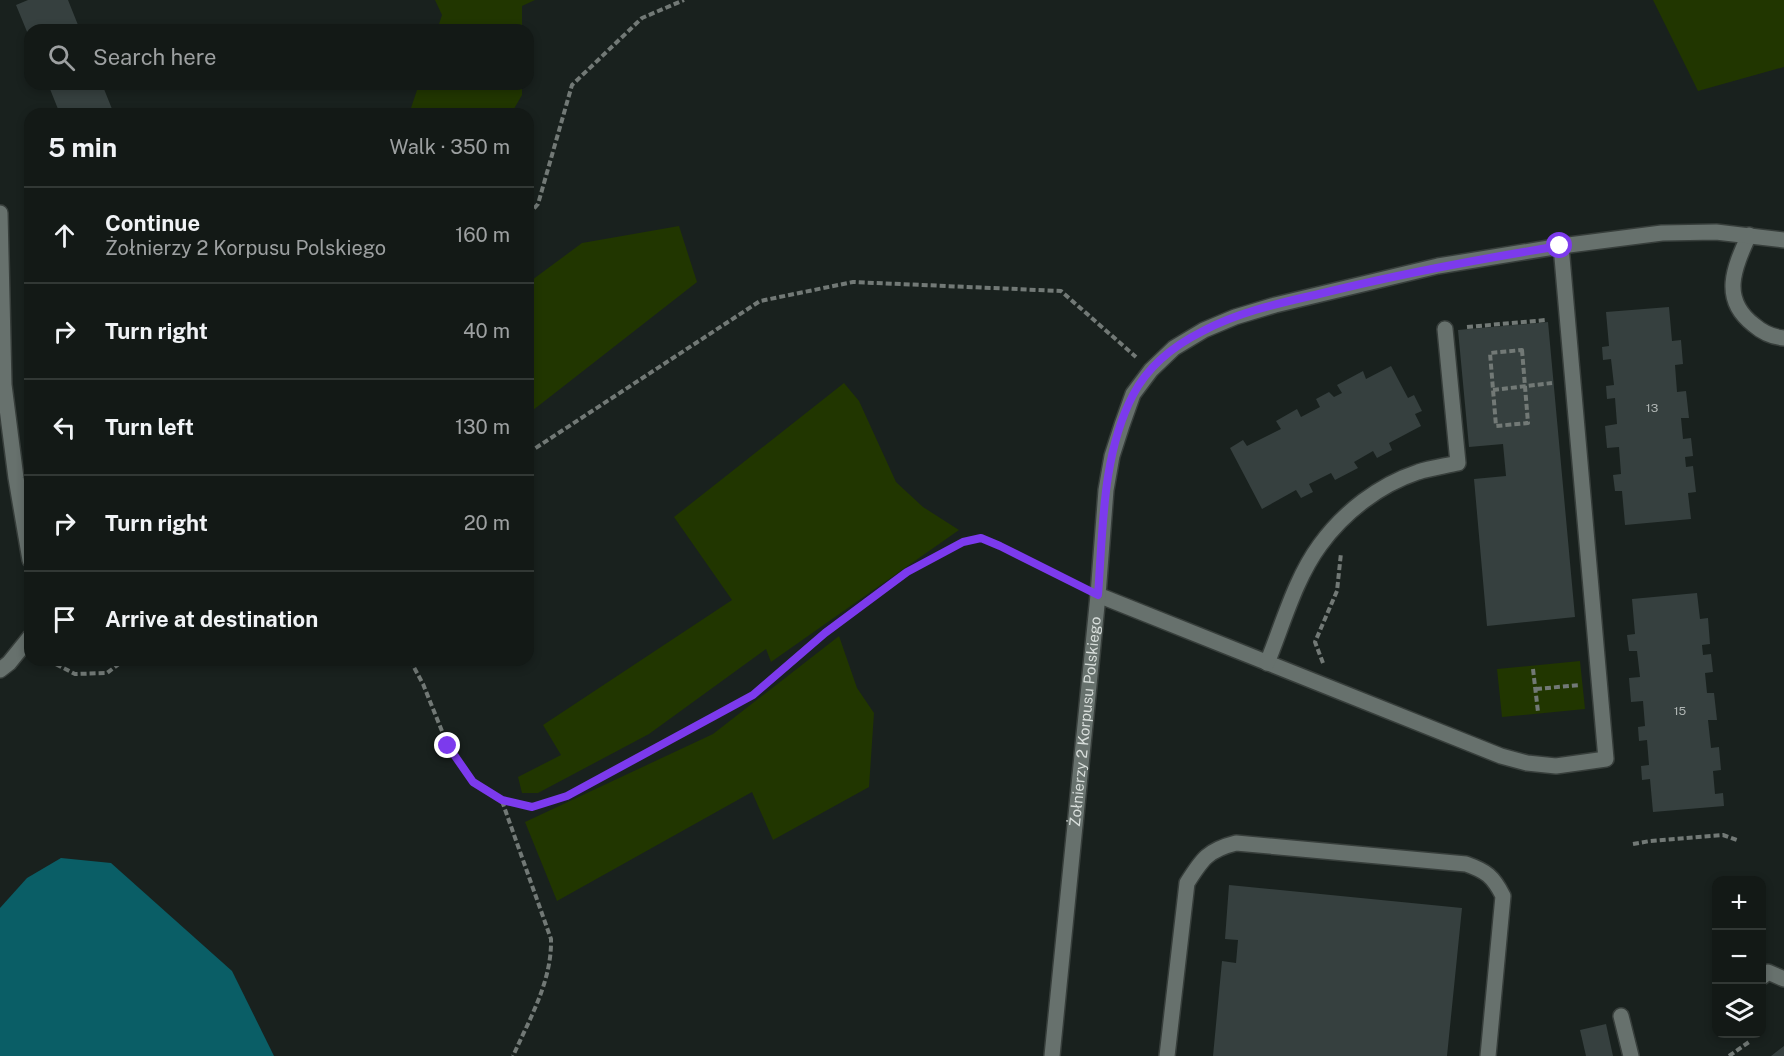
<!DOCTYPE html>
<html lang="en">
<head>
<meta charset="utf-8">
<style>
	:root { --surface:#131916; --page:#202623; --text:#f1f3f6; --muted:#9da0a1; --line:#323835 }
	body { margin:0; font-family:"Public Sans",sans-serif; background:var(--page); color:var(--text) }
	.controls { position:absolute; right:18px; bottom:18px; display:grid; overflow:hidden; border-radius:12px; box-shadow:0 3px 9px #0003 }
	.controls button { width:54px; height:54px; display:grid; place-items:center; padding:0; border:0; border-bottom:2px solid var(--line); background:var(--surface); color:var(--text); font:30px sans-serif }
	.stop { position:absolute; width:18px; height:18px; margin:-14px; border:4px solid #7c3aed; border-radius:50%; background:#fff }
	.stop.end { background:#7c3aed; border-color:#fff; box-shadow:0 2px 6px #0008 }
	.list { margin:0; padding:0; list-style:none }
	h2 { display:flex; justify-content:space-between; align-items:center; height:78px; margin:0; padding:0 24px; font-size:26px }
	h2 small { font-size:20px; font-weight:400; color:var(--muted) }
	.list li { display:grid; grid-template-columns:39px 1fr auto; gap:18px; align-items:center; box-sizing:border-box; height:96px; padding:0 24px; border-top:2px solid var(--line) }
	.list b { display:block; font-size:22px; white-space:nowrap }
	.list p { margin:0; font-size:20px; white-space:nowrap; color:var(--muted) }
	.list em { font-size:20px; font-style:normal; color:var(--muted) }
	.icon { flex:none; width:33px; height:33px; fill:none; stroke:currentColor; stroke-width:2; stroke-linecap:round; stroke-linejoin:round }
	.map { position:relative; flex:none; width:1784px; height:1056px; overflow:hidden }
	.search { position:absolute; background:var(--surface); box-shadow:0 3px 9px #0003; left:24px; top:24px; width:510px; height:66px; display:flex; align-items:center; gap:15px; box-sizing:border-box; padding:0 21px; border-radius:18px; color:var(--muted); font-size:22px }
	.panel { position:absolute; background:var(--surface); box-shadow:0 3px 9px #0003; left:24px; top:108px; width:510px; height:558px; border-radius:18px }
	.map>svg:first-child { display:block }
	.green { fill:#213600 }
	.water { fill:#0a5e66 }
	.building { fill:#36403f }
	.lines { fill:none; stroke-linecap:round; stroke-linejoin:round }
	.lane-casing { stroke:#373e3b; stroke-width:18 }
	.street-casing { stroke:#373e3b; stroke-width:18 }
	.path { stroke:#727976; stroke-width:4; stroke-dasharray:6 3; stroke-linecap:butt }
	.lane { stroke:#67716d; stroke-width:15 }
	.street { stroke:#67716d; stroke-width:15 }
	.route { stroke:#7c3aed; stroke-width:8 }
	.labels { text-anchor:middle; stroke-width:4.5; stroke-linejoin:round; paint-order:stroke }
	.number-label { font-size:12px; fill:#b0b6b4 }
	.street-label { font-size:15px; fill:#d8dedb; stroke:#070a08 }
</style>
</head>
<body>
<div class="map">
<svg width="1784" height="1056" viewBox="0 0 1784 1056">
	<rect width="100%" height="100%" fill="#19211e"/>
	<!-- green -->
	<g class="green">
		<polygon points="435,0 535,0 522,6 522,30 437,30 442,15"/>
		<polygon points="1653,0 1784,0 1784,67 1698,91"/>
		<polygon points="419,84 522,84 522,95 511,114 409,114"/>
		<polygon points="679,226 697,282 528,414 528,283 582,243"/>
		<polygon points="844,383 859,401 896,482 923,507 959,530 771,662 766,649 649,734 538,793 522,793 518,777 561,755 543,725 732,600 674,517"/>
		<polygon points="839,636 857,688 874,713 869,787 773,840 752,792 557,901 525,822 713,734"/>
		<polygon points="1580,661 1585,709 1502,717 1497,669"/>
	</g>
	<!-- water -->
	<polygon class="water" points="61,858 111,863 232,971 274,1056 0,1056 0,908 27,878"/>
	<!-- building -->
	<g class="building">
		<polygon points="28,0 68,0 80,30 30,30 30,39 16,5"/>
		<polygon points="48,84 102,84 114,114 60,114"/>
		<polygon points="1669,307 1672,341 1681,340 1683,364 1675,365 1677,392 1686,391 1689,418 1681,418 1683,439 1691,438 1693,456 1685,457 1686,467 1693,466 1696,492 1688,493 1691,519 1625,525 1622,491 1615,491 1613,475 1621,474 1619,447 1607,448 1605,426 1617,424 1615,398 1607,399 1606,386 1614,385 1611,359 1603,360 1602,347 1609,346 1606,312"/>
		<polygon points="1548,322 1575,617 1487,626 1474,479 1506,476 1503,444 1469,447 1458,330"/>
		<polygon points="1391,366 1408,398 1414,395 1422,411 1415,414 1421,426 1389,443 1392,450 1377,458 1373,451 1354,462 1358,468 1335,480 1331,473 1309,484 1313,492 1301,498 1296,490 1262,509 1230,448 1243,440 1247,446 1281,429 1276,421 1297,409 1301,417 1320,407 1316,399 1329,392 1334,397 1342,393 1337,385 1363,371 1366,379"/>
		<polygon points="1697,593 1700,619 1708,618 1710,644 1702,645 1703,655 1711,654 1713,672 1705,673 1707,693 1714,693 1717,720 1708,720 1711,748 1719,747 1721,770 1713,771 1715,794 1723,793 1724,806 1653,812 1650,779 1642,780 1641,766 1649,765 1647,740 1639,741 1638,727 1645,726 1643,701 1631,702 1629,678 1640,677 1637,651 1629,651 1627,635 1635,634 1632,599"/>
		<polygon points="1229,885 1462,908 1447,1056 1213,1056 1222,961 1236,963 1238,940 1225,939"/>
		<polygon points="1606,1024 1613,1056 1586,1056 1580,1030"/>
		<polygon points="1784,1046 1784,1056 1771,1056"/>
	</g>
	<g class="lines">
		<!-- lane casing -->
		<g class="lane-casing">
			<g id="lane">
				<path d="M1749,235C1734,268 1720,299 1754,325C1762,332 1773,337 1784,338"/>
				<polyline points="1098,595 1501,756 1527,763 1556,766 1606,759 1561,246"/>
				<path d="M1267,663C1283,624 1295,579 1320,545C1344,512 1379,485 1418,472C1431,468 1445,466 1458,463L1445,329"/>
				<polyline points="1762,977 1768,972 1784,979"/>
				<polyline points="1621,1016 1631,1056"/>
				<path d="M1167,1056L1187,883C1202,859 1208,850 1236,843L1466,864C1486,871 1493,876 1503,896L1488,1056"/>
			</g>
		</g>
		<!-- street casing -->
		<g class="street-casing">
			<g id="street">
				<polyline points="0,213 4,385 16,478 30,560"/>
				<polyline points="0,670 9,663 30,637"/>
				<path id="s1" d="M1052,1056L1098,595L1106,490L1112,456L1122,425L1133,394L1151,370L1174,348L1204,330L1235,317L1275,305L1438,266L1561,246L1662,233L1716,232L1784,240"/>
			</g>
		</g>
		<!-- path -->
		<g class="path">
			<polyline points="528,215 538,204 572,85 642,18 684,0"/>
			<polyline points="1467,327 1546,320"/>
			<polygon points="1522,350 1528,423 1496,426 1490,353"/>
			<polyline points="1493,390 1552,383"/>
			<polyline points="528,453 760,301 853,282 1061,291 1136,357"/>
			<polyline points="48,660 75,674 107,673 124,660"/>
			<polyline points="410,660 423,684 448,746 473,782 502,800 532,807 567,796 753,695 825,633 907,572 963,542 981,539 1000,546 1078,585"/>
			<polyline points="1323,663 1315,642 1337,591 1341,553"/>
			<polyline points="1533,669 1538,712"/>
			<polyline points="1536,689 1580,685"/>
			<path d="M502,801L551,939C552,981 530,1018 513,1056"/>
			<polyline points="1633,844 1650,841 1723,835 1737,840"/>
			<polyline points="1729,1056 1749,1042"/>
		</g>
		<!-- lane -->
		<use href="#lane" class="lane"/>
		<!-- street -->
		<use href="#street" class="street"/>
	</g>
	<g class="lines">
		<!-- route -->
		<path class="route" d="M448,746L473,782L502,800L532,807L567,796L753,695L825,633L907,572L963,542L981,538L1000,546L1098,595C1103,530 1102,454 1133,395C1148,366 1175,345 1203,331C1238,312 1280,303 1319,294C1399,274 1479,259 1560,246"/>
	</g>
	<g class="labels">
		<!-- number labels -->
		<g class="number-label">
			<text x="1652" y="412">13</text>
			<text x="1680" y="715">15</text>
		</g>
		<!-- street labels -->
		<g class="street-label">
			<text dy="5" stroke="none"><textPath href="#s1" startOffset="336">Żołnierzy 2 Korpusu Polskiego</textPath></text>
		</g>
	</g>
</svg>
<div class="controls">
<button>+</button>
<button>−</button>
<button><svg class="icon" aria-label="layers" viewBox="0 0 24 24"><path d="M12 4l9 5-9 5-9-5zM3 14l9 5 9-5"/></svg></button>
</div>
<div class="stop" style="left:1560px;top:246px"></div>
<div class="stop end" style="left:448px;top:746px"></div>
<div class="search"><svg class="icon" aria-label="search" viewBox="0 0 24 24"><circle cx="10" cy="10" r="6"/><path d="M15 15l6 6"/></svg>Search here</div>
<section class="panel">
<h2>5 min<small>Walk · 350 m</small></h2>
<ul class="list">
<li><svg class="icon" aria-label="ahead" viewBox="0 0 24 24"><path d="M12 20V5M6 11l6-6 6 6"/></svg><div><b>Continue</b><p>Żołnierzy 2 Korpusu Polskiego</p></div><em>160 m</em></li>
<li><svg class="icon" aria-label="right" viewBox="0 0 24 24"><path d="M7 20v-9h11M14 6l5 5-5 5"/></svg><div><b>Turn right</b></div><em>40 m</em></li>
<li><svg class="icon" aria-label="left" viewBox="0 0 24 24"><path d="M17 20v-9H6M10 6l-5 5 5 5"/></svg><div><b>Turn left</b></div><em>130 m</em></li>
<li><svg class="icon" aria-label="right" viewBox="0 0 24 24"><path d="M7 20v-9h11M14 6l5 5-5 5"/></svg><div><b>Turn right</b></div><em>20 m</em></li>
<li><svg class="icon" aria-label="arrive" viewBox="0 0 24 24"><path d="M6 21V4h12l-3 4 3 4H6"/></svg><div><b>Arrive at destination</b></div></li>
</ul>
</section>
</div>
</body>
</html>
